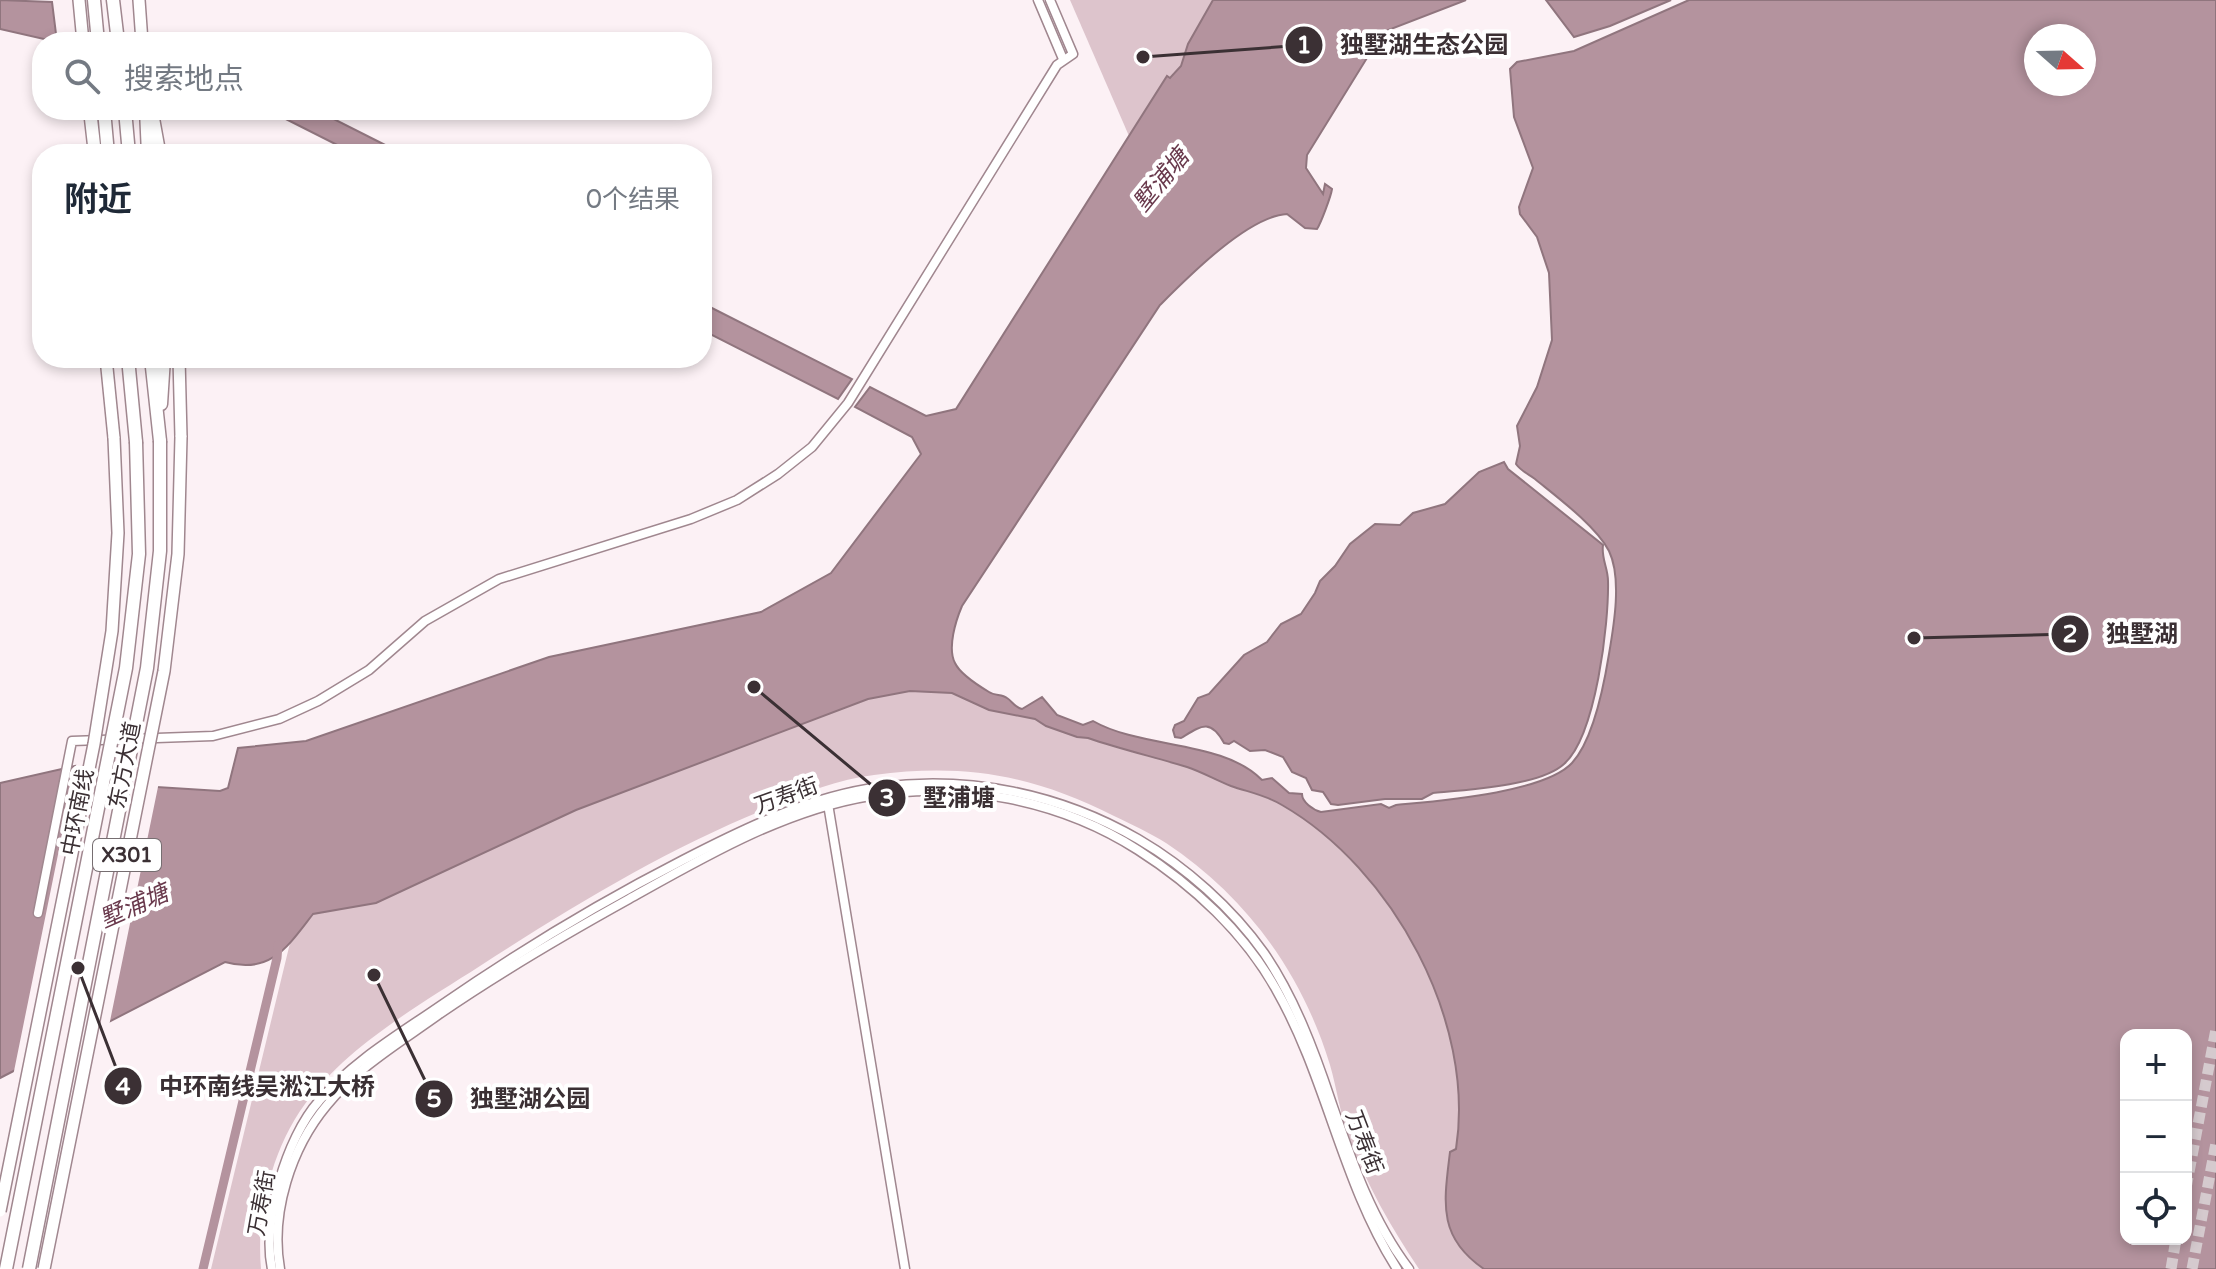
<!DOCTYPE html>
<html lang="zh">
<head>
<meta charset="utf-8">
<style>
	:root { --surface:#fff; --page:#f6f6f7; --text:#1f2937; --muted:#747a83; --line:#e0e1e3 }
	body { margin:0; font-family:"Varela Round","Noto Sans SC",sans-serif; background:var(--page); color:var(--text) }
	.controls { position:absolute; right:24px; bottom:24px; display:grid; overflow:hidden; border-radius:16px; box-shadow:0 4px 12px #0003 }
	.controls button { width:72px; height:72px; display:grid; place-items:center; padding:0; border:0; border-bottom:2px solid var(--line); background:var(--surface); color:var(--text); font:40px sans-serif }
	.compass { position:absolute; left:2024px; top:24px; width:72px; height:72px; border-radius:50%; background:var(--surface); box-shadow:0 4px 12px #0003; rotate:110deg }
	.list { margin:0; padding:0; list-style:none }
	h2 { display:flex; justify-content:space-between; align-items:center; height:104px; margin:0; padding:0 32px; font-size:34px }
	h2 small { font-size:26px; font-weight:400; color:var(--muted) }
	.icon { flex:none; width:44px; height:44px; fill:none; stroke:currentColor; stroke-width:2; stroke-linecap:round; stroke-linejoin:round }
	.map { position:relative; flex:none; width:2216px; height:1269px; overflow:hidden }
	.search { position:absolute; background:var(--surface); box-shadow:0 4px 12px #0003; left:32px; top:32px; width:680px; height:88px; display:flex; align-items:center; gap:20px; box-sizing:border-box; padding:0 28px; border-radius:32px; color:var(--muted); font-size:30px }
	.panel { position:absolute; background:var(--surface); box-shadow:0 4px 12px #0003; left:32px; top:144px; width:680px; height:224px; border-radius:32px }
	.map>svg:first-child { display:block }
	.green { fill:#ddc4cc }
	.water { fill:#b4939e; stroke:#90757e; stroke-width:2; fill-rule:evenodd }
	.pier { fill:#fcf1f5 }
	.lines { fill:none; stroke-linecap:round; stroke-linejoin:round }
	.canal { stroke:#b4939e; stroke-width:9 }
	.major-tunnel { stroke:#d5cace; stroke-width:11; stroke-dasharray:11 5.5; stroke-linecap:butt }
	.minor-casing { stroke:#a0878f; stroke-width:11 }
	.major-casing { stroke:#a0878f; stroke-width:14 }
	.highway-casing { stroke:#a0878f; stroke-width:15 }
	.minor { stroke:#fff; stroke-width:8 }
	.major { stroke:#fff; stroke-width:11 }
	.highway { stroke:#fff; stroke-width:12 }
	.major-bridge-casing { stroke:#a0878f; stroke-width:14; stroke-linecap:butt }
	.highway-bridge-casing { stroke:#a0878f; stroke-width:15; stroke-linecap:butt }
	.major-bridge { stroke:#fff; stroke-width:11 }
	.highway-bridge { stroke:#fff; stroke-width:12 }
	.labels { text-anchor:middle; stroke-width:8; stroke-linejoin:round; paint-order:stroke }
	.shield { fill:#fff; stroke:#766e71; stroke-width:2 }
	.shield-label { font-size:20px; font-weight:bold; fill:#3b3034 }
	.street-label { font-size:22px; fill:#3b3034; stroke:#fff }
	.water-label { font-size:24px; font-style:italic; fill:#69394c; stroke:#fff }
	.leader { fill:none; stroke:#3b3034; stroke-width:3 }
	.callout-dot { fill:#3b3034; stroke:#fff; stroke-width:3 }
	.mark-label { font-size:24px; text-anchor:middle; font-weight:bold; fill:#fff }
	.callout-label { font-size:24px; text-anchor:middle; font-weight:bold; fill:#3b3034; stroke:#fff; stroke-width:8; stroke-linejoin:round; paint-order:stroke }
</style>
</head>
<body>
<div class="map">
<svg width="2216" height="1269" viewBox="0 0 2216 1269">
	<rect width="100%" height="100%" fill="#fcf1f5"/>
	<!-- green -->
	<g class="green">
		<polygon points="1070,0 1231,0 1153,113 1129,136"/>
		<path d="M924,671L995,706L1181,762L1287,804L1359,863L1422,949L1446,1008L1459,1067L1480,1266L1484,1269H1419C1391,1227 1366,1184 1349,1137C1340,1114 1337,1089 1330,1065C1302,973 1246,896 1166,843C1150,833 1131,824 1114,816C1033,775 965,763 874,775C839,779 804,793 771,807C668,848 573,906 480,966C421,1004 347,1046 305,1104C272,1149 256,1214 261,1269H211L290,943V915Z"/>
	</g>
	<!-- water -->
	<g class="water">
		<polygon points="0,0 52,2 57,42 0,29"/>
		<path d="M1213,0H1466L1383,32L1307,155L1306,168L1323,194L1325,184L1332,189C1331,196 1321,223 1317,229L1305,228L1287,214C1248,216 1187,278 1160,305L962,606C956,620 947,648 955,663C960,674 979,686 989,692C995,696 1002,694 1007,698C1013,702 1014,707 1022,709L1042,697L1057,715L1083,725L1093,721C1142,749 1223,740 1262,780L1272,778L1289,793L1302,794C1302,802 1313,810 1321,812L1381,804L1389,808L1396,805C1437,801 1544,793 1572,763C1594,739 1604,685 1609,654C1614,625 1622,578 1609,551C1596,526 1557,497 1535,479C1528,474 1521,471 1516,464L1520,446L1517,426L1537,387L1552,340L1549,273L1537,237L1520,214L1519,207L1533,168L1514,117L1510,69L1517,62L1574,51L1689,0H2216V1269H1484C1437,1237 1444,1202 1450,1152L1456,1149C1476,1022 1393,869 1282,805C1266,795 1248,792 1231,786C1216,780 1202,772 1187,767C1154,757 1120,749 1088,738L1077,737L1046,726L1035,719L989,710L952,693L910,691L868,699L576,810L376,903L313,914C288,946 271,975 225,962L0,1078V783L97,761L84,810L122,818L141,786L220,791L228,788L238,748L306,741L549,657L761,612L831,573L921,454L912,437L855,407L870,387L926,416L956,409L1167,76L1170,78L1181,66L1188,44ZM2036,36H2084V84H2036ZM2126,1035H2186V1239H2126Z"/>
		<polygon points="1546,0 1671,0 1610,26 1574,37"/>
		<polygon points="268,110 316,110 403,154 355,154"/>
		<polygon points="702,304 702,303 852,379 838,399 702,330"/>
		<path d="M1504,462L1508,469L1603,545C1601,558 1608,568 1608,581C1609,623 1596,736 1564,764C1540,786 1466,790 1433,793L1422,799H1385L1338,805L1331,804L1323,792L1312,790L1306,778L1292,772L1283,757L1265,750L1250,751L1234,741L1229,744L1224,743C1210,718 1201,726 1181,738L1175,737L1173,730L1175,725L1184,721L1198,698L1209,694L1244,655L1267,642L1281,624L1301,614L1315,593L1320,581L1335,566L1350,544L1375,524L1400,525L1413,513L1445,504L1479,472Z"/>
	</g>
	<!-- pier -->
	<polygon class="pier" points="97,757 101,762 89,807 120,814 137,784 159,782 109,1026 13,1076 77,761"/>
	<g class="lines">
		<!-- canal -->
		<polyline class="canal" points="203,1269 277,958 278,945"/>
		<!-- major-tunnel -->
		<g class="major-tunnel">
			<polyline points="2186,1188 2216,1029"/>
			<polyline points="2171,1269 2176,1239"/>
			<polyline points="2192,1269 2216,1143"/>
		</g>
		<!-- minor casing -->
		<g class="minor-casing">
			<g id="minor">
				<polyline points="1038,0 1063,59"/>
				<polyline points="828,804 905,1269"/>
				<polyline points="38,913 72,741 213,736 279,719 318,701 369,670 425,621 499,579 691,519 737,500 778,474 812,447 848,403 1057,65 1073,54 1050,0"/>
				<path d="M272,1269C262,1221 286,1138 319,1101C352,1062 398,1035 440,1006C518,952 599,903 683,860C745,828 811,796 880,787C969,775 1060,794 1138,839C1186,867 1232,908 1264,953C1294,997 1314,1050 1331,1101C1351,1159 1371,1219 1409,1269"/>
				<path d="M280,1269C270,1213 291,1148 327,1105C358,1067 399,1043 438,1015C499,973 564,935 629,899C704,857 784,810 870,796C961,781 1060,800 1138,850C1193,885 1245,933 1277,991C1327,1079 1342,1183 1397,1269"/>
			</g>
		</g>
		<!-- major casing -->
		<g class="major-casing">
			<g id="major">
				<polyline points="79,0 83,42"/>
				<polyline points="139,0 142,42"/>
				<polyline points="152,110 160,154"/>
				<polyline points="106,358 114,438"/>
				<polyline points="179,358 181,437"/>
			</g>
		</g>
		<!-- highway casing -->
		<g class="highway-casing">
			<g id="highway">
				<polyline points="94,0 98,42"/>
				<polyline points="113,0 118,42"/>
				<polyline points="90,110 95,154"/>
				<polyline points="104,110 108,154"/>
				<polyline points="125,110 129,154"/>
				<polyline points="146,110 148,154"/>
				<polyline points="128,358 136,442"/>
				<polyline points="151,358 160,441"/>
				<polyline points="161,404 164,358"/>
			</g>
		</g>
		<!-- minor -->
		<use href="#minor" class="minor"/>
		<!-- major -->
		<use href="#major" class="major"/>
		<!-- highway -->
		<use href="#highway" class="highway"/>
		<!-- major-bridge casing -->
		<g class="major-bridge-casing">
			<g id="major-bridge">
				<polyline points="0,1211 94,744 112,631 118,533 114,438"/>
				<polyline points="44,1269 164,671 178,554 181,437"/>
			</g>
		</g>
		<!-- highway-bridge casing -->
		<g class="highway-bridge-casing">
			<g id="highway-bridge">
				<polyline points="6,1269 126,668 139,554 136,442"/>
				<polyline points="29,1269 147,668 160,551 160,441"/>
			</g>
		</g>
		<!-- major-bridge -->
		<use href="#major-bridge" class="major-bridge"/>
		<!-- highway-bridge -->
		<use href="#highway-bridge" class="highway-bridge"/>
	</g>
	<g class="labels">
		<!-- shield labels -->
		<rect class="shield" x="93" y="839" width="68" height="32" rx="6"/>
		<g class="shield-label">
			<text x="127" y="862">X301</text>
		</g>
		<!-- street labels -->
		<g class="street-label">
			<text transform="translate(124 765) rotate(-79)" y="8">东方大道</text>
			<text transform="translate(786 795) rotate(-20)" y="8">万寿街</text>
			<text transform="translate(77 812) rotate(-79)" y="8">中环南线</text>
			<text transform="translate(1365 1142) rotate(69)" y="8">万寿街</text>
			<text transform="translate(261 1203) rotate(-80)" y="8">万寿街</text>
		</g>
		<!-- water labels -->
		<g class="water-label">
			<text transform="translate(1161 180) rotate(-51)" y="8">墅浦塘</text>
			<text transform="translate(134 906) rotate(-24)" y="8">墅浦塘</text>
		</g>
	</g>
	<!-- callouts -->
	<path class="leader" d="M1143 57L1304 45M1914 638L2070 634M754 687L887 798M78 968L123 1086M374 975L434 1099"/>
	<g class="callout-dot">
		<circle cx="1143" cy="57" r="8"/>
		<circle cx="1914" cy="638" r="8"/>
		<circle cx="754" cy="687" r="8"/>
		<circle cx="78" cy="968" r="8"/>
		<circle cx="374" cy="975" r="8"/>
		<circle cx="1304" cy="45" r="20"/>
		<circle cx="2070" cy="634" r="20"/>
		<circle cx="887" cy="798" r="20"/>
		<circle cx="123" cy="1086" r="20"/>
		<circle cx="434" cy="1099" r="20"/>
	</g>
	<g class="mark-label">
		<text x="1304" y="53">1</text>
		<text x="2070" y="642">2</text>
		<text x="887" y="806">3</text>
		<text x="123" y="1095">4</text>
		<text x="434" y="1107">5</text>
	</g>
	<g class="callout-label">
		<text x="1424" y="53">独墅湖生态公园</text>
		<text x="2142" y="642">独墅湖</text>
		<text x="959" y="806">墅浦塘</text>
		<text x="267" y="1095">中环南线吴淞江大桥</text>
		<text x="530" y="1107">独墅湖公园</text>
	</g>
</svg>
<div class="controls">
<button>+</button>
<button>−</button>
<button><svg class="icon" aria-label="locate" viewBox="0 0 24 24"><circle cx="12" cy="12" r="6"/><path d="M12 2v4M12 18v4M2 12h4M18 12h4"/></svg></button>
</div>
<svg class="compass" viewBox="-18 -18 36 36"><path d="M0-13l5 13h-10z" fill="#e53935"/><path d="M0 13l5-13h-10z" fill="#747a83"/></svg>
<div class="search"><svg class="icon" aria-label="search" viewBox="0 0 24 24"><circle cx="10" cy="10" r="6"/><path d="M15 15l6 6"/></svg>搜索地点</div>
<section class="panel">
<h2>附近<small>0个结果</small></h2>
<ul class="list">
</ul>
</section>
</div>
</body>
</html>
